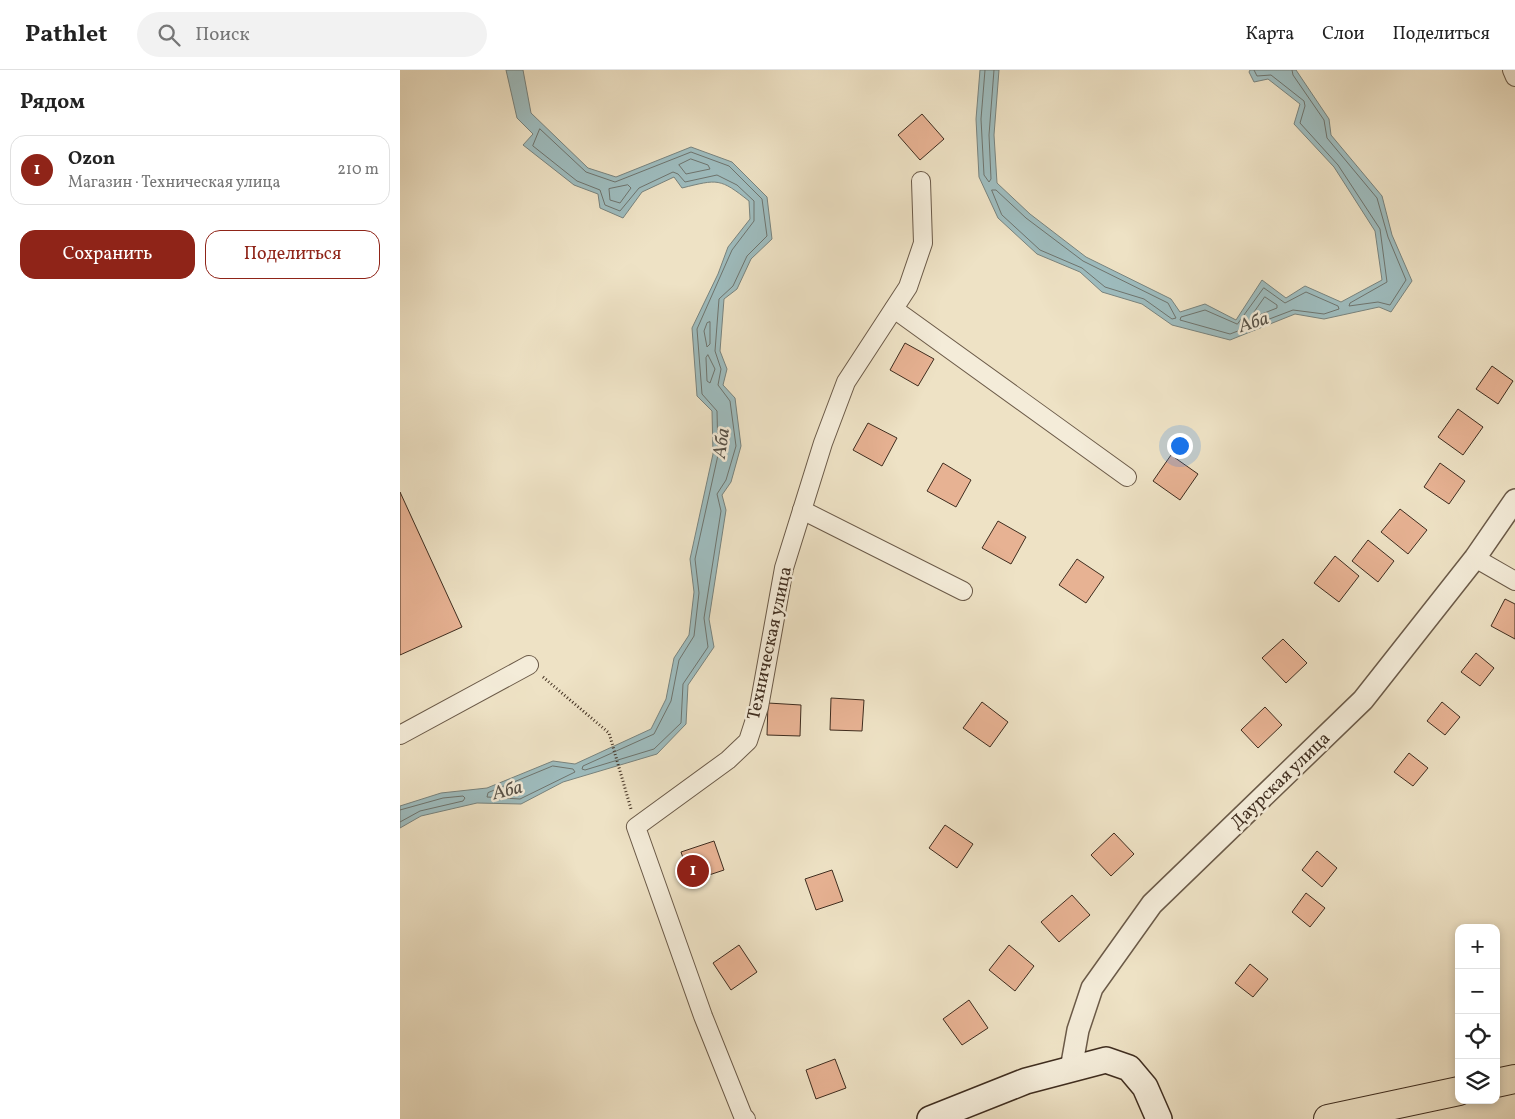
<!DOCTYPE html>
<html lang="ru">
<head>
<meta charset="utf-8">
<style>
	:root { --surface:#fff; --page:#f2f2f2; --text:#222; --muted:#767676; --line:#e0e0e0; --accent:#8f2418 }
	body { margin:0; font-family:Vollkorn,serif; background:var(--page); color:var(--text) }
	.controls { position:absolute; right:15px; bottom:15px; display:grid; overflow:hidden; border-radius:10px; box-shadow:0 2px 8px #0003 }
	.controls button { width:45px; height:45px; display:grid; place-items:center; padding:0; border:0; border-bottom:1px solid var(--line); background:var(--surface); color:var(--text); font:25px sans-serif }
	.you { position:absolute; left:779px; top:375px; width:18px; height:18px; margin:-12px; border:4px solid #fff; border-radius:50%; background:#1a73e8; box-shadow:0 0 0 8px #1a73e833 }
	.badge { display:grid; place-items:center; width:32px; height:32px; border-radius:50%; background:var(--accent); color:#fff; font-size:16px; font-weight:700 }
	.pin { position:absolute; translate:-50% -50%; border:2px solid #fff; box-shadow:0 1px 5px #0006 }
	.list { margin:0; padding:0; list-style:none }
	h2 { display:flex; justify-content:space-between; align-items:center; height:65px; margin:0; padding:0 20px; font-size:21px }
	h2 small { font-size:16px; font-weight:400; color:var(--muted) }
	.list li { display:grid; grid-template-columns:32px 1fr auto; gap:15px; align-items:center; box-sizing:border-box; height:70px; margin:0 10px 10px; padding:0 10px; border:1px solid var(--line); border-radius:15px }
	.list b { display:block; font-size:19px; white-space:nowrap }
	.list p { margin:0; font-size:16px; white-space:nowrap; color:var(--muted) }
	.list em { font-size:16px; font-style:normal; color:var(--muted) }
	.actions { display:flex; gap:10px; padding:15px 20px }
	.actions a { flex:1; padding:11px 0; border:1px solid var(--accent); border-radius:15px; text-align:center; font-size:18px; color:var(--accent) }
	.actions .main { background:var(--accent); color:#fff }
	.icon { flex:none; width:28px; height:28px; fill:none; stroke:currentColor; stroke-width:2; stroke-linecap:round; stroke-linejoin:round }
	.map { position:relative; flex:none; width:1115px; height:1049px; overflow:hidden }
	header { display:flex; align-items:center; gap:30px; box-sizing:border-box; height:70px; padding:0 25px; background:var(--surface); border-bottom:1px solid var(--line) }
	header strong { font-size:24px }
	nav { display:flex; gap:28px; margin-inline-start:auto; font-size:18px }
	.search { width:350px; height:45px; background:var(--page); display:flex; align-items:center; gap:12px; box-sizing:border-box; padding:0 18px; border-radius:28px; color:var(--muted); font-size:19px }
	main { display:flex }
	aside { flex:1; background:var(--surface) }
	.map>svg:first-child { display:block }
	.water { fill:#9ebcbe; stroke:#78837e }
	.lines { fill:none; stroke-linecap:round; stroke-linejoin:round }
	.shore { stroke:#6e746e; stroke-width:1 }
	.building { fill:#e7b293; stroke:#3f2d1f }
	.minor-casing { stroke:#6b5a48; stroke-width:20 }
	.tertiary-casing { stroke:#6b5a48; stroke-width:24 }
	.secondary-casing { stroke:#3f2d1f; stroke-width:28 }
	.primary-casing { stroke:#3f2d1f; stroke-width:30 }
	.path { stroke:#3f2d1f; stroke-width:3; stroke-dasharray:1 2.5; stroke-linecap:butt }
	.minor { stroke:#f4ecd9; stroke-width:18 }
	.tertiary { stroke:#f4ecd9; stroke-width:21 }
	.secondary { stroke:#f4ecd9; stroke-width:25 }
	.primary { stroke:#eee2c5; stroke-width:28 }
	.labels { text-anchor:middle; stroke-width:5; stroke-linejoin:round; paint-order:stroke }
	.street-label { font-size:18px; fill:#3f2d1f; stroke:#f4ecd9 }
	.water-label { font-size:19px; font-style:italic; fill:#575147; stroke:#f4ecd9 }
</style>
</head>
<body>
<header>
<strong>Pathlet</strong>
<div class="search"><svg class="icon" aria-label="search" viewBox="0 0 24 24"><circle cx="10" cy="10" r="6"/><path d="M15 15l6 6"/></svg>Поиск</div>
<nav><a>Карта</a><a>Слои</a><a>Поделиться</a></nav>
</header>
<main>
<aside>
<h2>Рядом<small></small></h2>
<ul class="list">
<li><span class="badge">1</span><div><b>Ozon</b><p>Магазин · Техническая улица</p></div><em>210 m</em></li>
</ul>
<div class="actions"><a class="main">Сохранить</a><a>Поделиться</a></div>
</aside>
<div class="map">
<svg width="1115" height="1049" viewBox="0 0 1115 1049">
	<rect width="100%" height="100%" fill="#eee2c5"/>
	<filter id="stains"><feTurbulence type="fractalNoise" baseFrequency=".004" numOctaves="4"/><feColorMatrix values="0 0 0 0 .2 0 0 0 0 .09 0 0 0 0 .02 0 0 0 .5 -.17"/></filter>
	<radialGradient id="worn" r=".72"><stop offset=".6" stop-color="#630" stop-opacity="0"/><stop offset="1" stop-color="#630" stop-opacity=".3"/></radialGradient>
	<!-- water -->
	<g class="water">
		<path d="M106,0H123L131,43L188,98L216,107L291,77L332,92L367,127L372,169L351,189L337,219L324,229L320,281L327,299L323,315L335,328L341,376L331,412L322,425L326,440L309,549L314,577L288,615L286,654L257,684L163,712L121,734L77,733L21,746L0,758V736L41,723L87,718L153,691L175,694L251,659L266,629L274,588L289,565L294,522L290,489L313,384L312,341L297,326L292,258L318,204L328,177L350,149L349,131C320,108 318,109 282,118L274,107L242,122L223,148L200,138L198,124L174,115L123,75L133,64L117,48Z"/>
		<polygon points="580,0 599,0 594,65 597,113 630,144 686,187 771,229 780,242 805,234 836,250 862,210 886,228 905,216 941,232 982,210 975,161 934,97 894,54 900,34 868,9 854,12 849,2 850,0 896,0 929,49 931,65 982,126 992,165 1012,211 991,242 979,237 924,249 895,244 830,270 772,255 742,234 702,222 680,202 637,184 598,148 579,107 576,49"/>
	</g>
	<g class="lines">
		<!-- shore -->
		<g class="shore">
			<polyline points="585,0 581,49 584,105 589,112 591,109 589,65 594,0"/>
			<polyline points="854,0 857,6 871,5 904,31 905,36 900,53 938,95 980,159 987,212 950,233 949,236 978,232 990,235 1006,210 988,167 977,128 927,68 924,50 893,5 892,0"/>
			<polygon points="140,59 186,102 215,112 291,82 329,96 362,129 367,166 347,186 333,216 319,229 315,281 321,299 318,315 330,331 336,376 326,410 317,424 321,441 304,548 308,577 283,614 281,653 254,679 185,700 182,699 183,696 254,664 271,631 279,590 294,566 299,523 295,489 318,385 317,341 302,324 297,259 332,180 354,151 354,131 337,115 317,105 285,112 278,104 273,102 239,118 220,141 205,135 200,120 177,111 133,76"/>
			<polygon points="291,89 308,95 310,99 286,104 279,95"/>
			<polygon points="228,115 231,118 220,133 210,130 209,119"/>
			<polygon points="592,120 596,120 626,148 683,191 768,233 776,248 772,249 744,229 705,217 682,198 640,180 602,145"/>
			<polygon points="864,218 885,233 906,222 938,236 939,239 924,244 893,240 830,264 780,250 781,247 805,240 837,254"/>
			<polygon points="865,227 877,235 877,238 854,247 853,244"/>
			<polygon points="310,252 310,274 307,277 304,261 307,253"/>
			<polygon points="308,285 315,299 310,313 307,311 306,288"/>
			<polygon points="153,696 173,699 175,702 120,729 87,727 88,723"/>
			<polyline points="0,740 43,728 63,726 65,728 63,731 20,741 0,752"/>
		</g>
	</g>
	<!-- building -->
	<g class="building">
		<polygon points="522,44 544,69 520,90 498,65"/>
		<polygon points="505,273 534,289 518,316 490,300"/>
		<polygon points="1092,296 1113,311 1098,334 1076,319"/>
		<polygon points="1058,339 1083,357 1063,385 1038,367"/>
		<polygon points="468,353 497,368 482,396 453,380"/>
		<polygon points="771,385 798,404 780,430 753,411"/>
		<polygon points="543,393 571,410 556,437 527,421"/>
		<polygon points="1040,393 1065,411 1049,434 1024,417"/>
		<polygon points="0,422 62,557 0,585"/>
		<polygon points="1000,439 1027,460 1008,484 981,462"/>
		<polygon points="598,451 626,467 611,494 582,478"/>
		<polygon points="968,470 994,491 978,512 952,491"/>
		<polygon points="935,486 959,506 939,532 914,513"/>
		<polygon points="677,489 704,507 686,533 659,515"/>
		<polygon points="1105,529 1115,534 1115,569 1091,556"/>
		<polygon points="883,569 907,593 886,613 862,588"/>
		<polygon points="1076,583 1094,598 1080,616 1061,602"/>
		<polygon points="431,628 464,630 462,661 430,660"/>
		<polygon points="582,632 608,652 590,677 563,658"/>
		<polygon points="1042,632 1060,647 1045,665 1027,651"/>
		<polygon points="368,633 401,635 400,666 367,665"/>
		<polygon points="865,637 882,655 858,678 841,660"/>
		<polygon points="1009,683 1028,698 1013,716 994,702"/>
		<polygon points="545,755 573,774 557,798 529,778"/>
		<polygon points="714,763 734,784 711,806 691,785"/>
		<polygon points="314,771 324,800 291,811 281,782"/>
		<polygon points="917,781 937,798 922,817 902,800"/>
		<polygon points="432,800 443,831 416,840 405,809"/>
		<polygon points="906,823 925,838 910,857 892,842"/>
		<polygon points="672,825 690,845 659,872 641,852"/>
		<polygon points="339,875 357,902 331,920 313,893"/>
		<polygon points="609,875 634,896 615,921 589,900"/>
		<polygon points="850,894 868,909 853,927 835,913"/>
		<polygon points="569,930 588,958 562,975 543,949"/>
		<polygon points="435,989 446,1018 416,1029 406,1000"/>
	</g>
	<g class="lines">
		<!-- minor casing -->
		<g class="minor-casing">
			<g id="minor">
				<polyline points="1112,0 1115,7"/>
				<polyline points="494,239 727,407"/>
				<polyline points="402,440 563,521"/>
				<polyline points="1075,488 1115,511"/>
				<polyline points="0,665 129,595"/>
				<polyline points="346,1049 343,1046 303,946 236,757 328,690 348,671 359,637 384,498 423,373 446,312 508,217 523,173 521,111"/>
			</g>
		</g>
		<!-- tertiary casing -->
		<g class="tertiary-casing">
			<polyline id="tertiary" points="671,999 678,960 692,918 752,834 963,630 1075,488 1115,430"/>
		</g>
		<!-- secondary casing -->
		<g class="secondary-casing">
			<polyline id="secondary" points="530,1049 626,1011 706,990 729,998 745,1017 759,1049"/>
		</g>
		<!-- primary casing -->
		<g class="primary-casing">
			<g id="primary">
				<polyline points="1096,1013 1115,1009"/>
				<polyline points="928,1049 1059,1021"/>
			</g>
		</g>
		<!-- path -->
		<polyline class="path" points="143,607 209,663 231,739"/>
		<!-- minor -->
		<use href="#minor" class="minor"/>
		<!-- tertiary -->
		<use href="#tertiary" class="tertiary"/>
		<!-- secondary -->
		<use href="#secondary" class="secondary"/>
		<!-- primary -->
		<use href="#primary" class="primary"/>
	</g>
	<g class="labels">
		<!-- street labels -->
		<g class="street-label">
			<text transform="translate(369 573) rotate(-78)" y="6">Техническая улица</text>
			<text transform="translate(880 710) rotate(-44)" y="6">Даурская улица</text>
		</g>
		<!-- water labels -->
		<g class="water-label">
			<text transform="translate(853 251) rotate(-18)" y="7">Аба</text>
			<text transform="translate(320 373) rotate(-82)" y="7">Аба</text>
			<text transform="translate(107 719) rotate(-14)" y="7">Аба</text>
		</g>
	</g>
	<rect width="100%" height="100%" filter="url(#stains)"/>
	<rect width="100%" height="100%" fill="url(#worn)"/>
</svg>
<div class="controls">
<button>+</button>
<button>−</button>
<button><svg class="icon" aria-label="locate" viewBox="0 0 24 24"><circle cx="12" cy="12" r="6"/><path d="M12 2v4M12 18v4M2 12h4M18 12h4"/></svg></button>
<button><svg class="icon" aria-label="layers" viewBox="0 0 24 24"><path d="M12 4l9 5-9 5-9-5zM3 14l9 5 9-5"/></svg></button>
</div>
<div class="you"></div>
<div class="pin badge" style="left:293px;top:801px">1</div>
</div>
</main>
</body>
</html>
